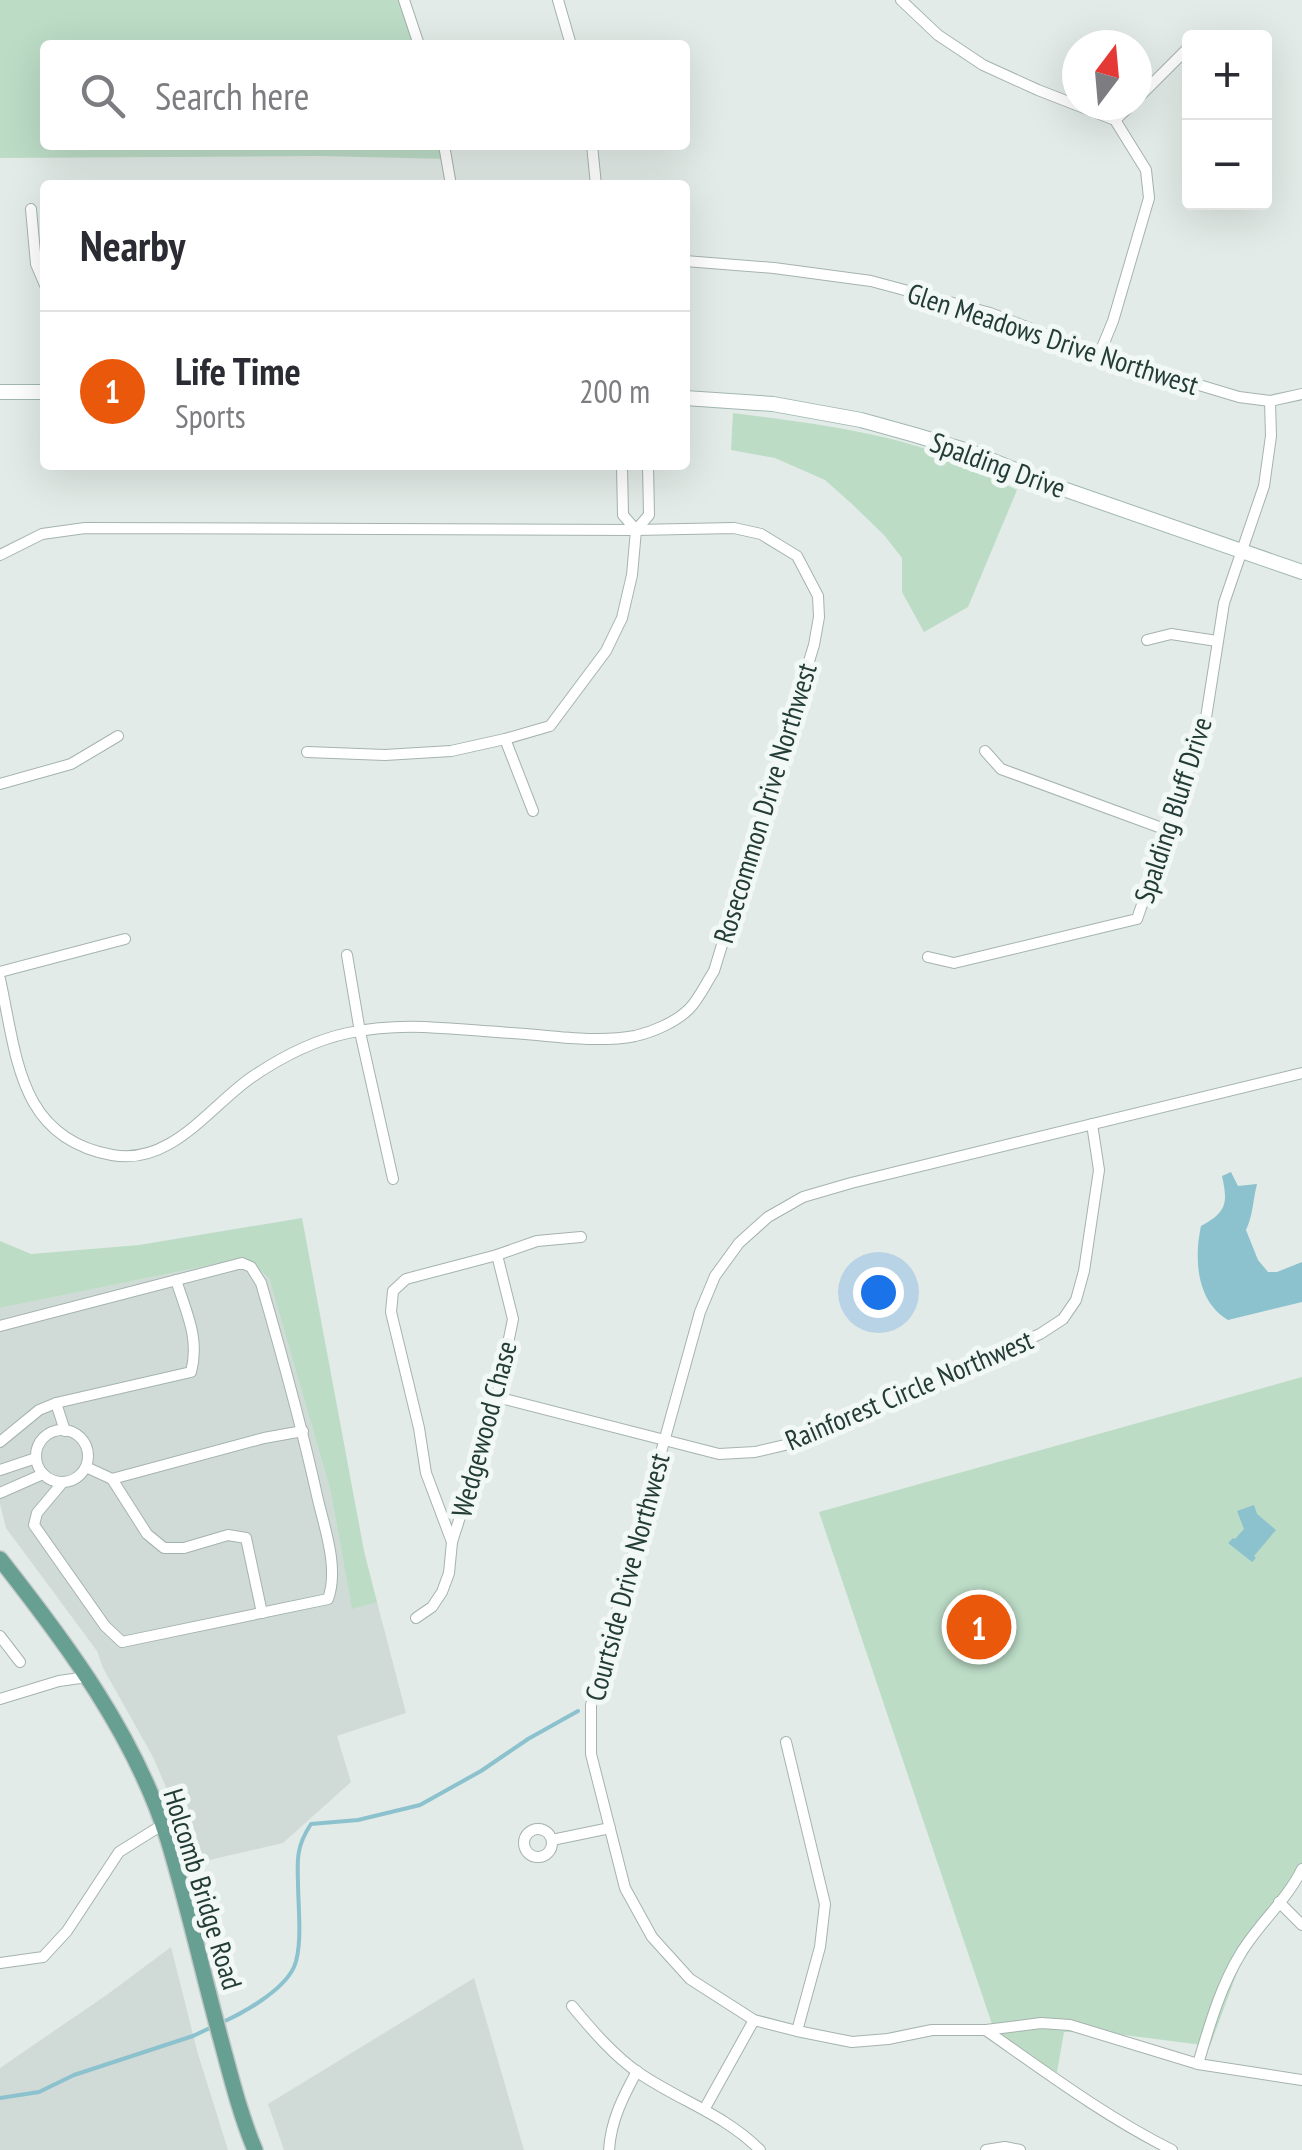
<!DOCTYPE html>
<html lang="en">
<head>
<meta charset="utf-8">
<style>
	:root { --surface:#fff; --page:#f7f7f7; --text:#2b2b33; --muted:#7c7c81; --line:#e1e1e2; --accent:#ea580c }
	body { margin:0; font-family:"PT Sans Narrow",sans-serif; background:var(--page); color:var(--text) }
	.controls { position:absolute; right:30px; top:30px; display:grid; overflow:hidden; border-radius:10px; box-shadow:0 10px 40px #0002 }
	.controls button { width:90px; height:90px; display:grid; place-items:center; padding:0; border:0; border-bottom:2px solid var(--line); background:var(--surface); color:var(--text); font:50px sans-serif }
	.compass { position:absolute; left:1062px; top:30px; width:90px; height:90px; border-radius:50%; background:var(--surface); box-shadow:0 10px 40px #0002; rotate:16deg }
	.you { position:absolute; left:878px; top:1292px; width:35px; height:35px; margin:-25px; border:8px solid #fff; border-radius:50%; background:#1a73e8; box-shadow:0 0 0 15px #1a73e833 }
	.badge { display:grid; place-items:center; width:65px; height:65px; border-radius:50%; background:var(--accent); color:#fff; font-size:32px; font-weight:700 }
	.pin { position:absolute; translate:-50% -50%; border:5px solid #fff; box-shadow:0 2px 10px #0006 }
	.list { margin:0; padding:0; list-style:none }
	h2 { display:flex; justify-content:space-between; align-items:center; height:130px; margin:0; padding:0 40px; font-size:42px }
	h2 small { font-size:32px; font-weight:400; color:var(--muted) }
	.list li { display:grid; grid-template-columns:65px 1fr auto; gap:30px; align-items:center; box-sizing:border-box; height:160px; padding:0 40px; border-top:2px solid var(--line) }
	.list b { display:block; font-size:38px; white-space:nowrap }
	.list p { margin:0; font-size:32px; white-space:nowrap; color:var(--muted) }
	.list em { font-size:32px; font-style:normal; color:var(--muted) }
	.icon { flex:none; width:55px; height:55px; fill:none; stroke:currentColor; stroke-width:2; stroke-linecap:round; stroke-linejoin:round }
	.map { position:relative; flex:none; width:1302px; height:2150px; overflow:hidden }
	.search { position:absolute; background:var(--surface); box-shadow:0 10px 40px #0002; left:40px; top:40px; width:650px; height:110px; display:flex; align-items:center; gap:25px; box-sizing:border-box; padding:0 35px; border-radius:10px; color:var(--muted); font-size:38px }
	.panel { position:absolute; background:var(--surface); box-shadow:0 10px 40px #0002; left:40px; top:180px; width:650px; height:290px; border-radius:10px }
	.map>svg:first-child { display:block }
	.built { fill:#d0dbd7 }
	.green { fill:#bcdcc6 }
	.water { fill:#8cc1ce }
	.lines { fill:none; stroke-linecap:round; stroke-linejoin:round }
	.stream { stroke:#8cc1ce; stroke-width:4 }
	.minor-casing { stroke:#a5b3ae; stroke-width:12 }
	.secondary-casing { stroke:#a1b7b0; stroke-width:16 }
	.primary-casing { stroke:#c1c8c7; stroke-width:18 }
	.minor { stroke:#fff; stroke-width:10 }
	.secondary { stroke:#fff; stroke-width:14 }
	.primary { stroke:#689f93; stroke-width:15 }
	.labels { text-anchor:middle; stroke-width:10; stroke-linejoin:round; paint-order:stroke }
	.street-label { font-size:28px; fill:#233c36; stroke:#f2f8f5 }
</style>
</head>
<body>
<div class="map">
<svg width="1302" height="2150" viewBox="0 0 1302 2150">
	<rect width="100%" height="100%" fill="#e2ebe7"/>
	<!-- built -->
	<g class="built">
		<polygon points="245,1258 269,1278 330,1489 352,1608 377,1602 406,1713 337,1736 351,1782 283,1843 192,1864 178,1815 153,1757 103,1668 97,1651 6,1528 0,1504 0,1308"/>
		<polygon points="171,1947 198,2054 228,2150 0,2150 0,2068 108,1994"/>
		<polygon points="474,1978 524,2150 284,2150 268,2104"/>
	</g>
	<!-- green -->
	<g class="green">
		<polygon points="0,0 404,0 419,45 45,45 45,145 444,145 447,159 318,156 0,158"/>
		<path d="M733,413C803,422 888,432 954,459C975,468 996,480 1017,490L968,607L924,632L902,592V558L884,535L852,504L825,480L775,458L731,450Z"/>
		<polygon points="302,1218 364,1551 377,1602 352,1609 330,1489 269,1278 245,1258 0,1308 0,1241 31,1254 139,1245"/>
		<polygon points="1302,1377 1302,1875 1248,1943 1210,2046 1101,2032 1064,2032 1057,2072 1054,2071 1004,2039 1001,2033 995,2033 819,1512"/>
	</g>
	<!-- water -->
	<g class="water">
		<path d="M1231,1172L1238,1186L1257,1184C1253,1199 1253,1216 1246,1230L1258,1260L1268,1272H1277L1302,1262V1302L1228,1320C1196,1301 1194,1258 1201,1226C1227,1212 1228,1203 1222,1176Z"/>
		<polygon points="1254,1505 1257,1514 1276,1530 1254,1556 1256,1558 1252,1562 1228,1543 1233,1538 1235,1539 1244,1529 1237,1511"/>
	</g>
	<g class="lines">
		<!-- stream -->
		<g class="stream">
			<path d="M221,2023C243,2013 283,1991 294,1967C303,1946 298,1906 298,1883C297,1858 297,1845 311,1824L358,1820L420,1805L481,1771L528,1739L578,1711"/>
			<polyline points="0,2098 39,2092 74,2075 193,2036 212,2027"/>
		</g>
		<!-- minor casing -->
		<g class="minor-casing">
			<g id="minor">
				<polyline points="404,0 419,45"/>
				<polyline points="558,0 571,45"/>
				<polyline points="901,0 938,35 983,65 1038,90 1115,120 1146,170 1149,198 1113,321 1099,355"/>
				<polyline points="1137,99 1190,46"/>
				<polyline points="1115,120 1131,105"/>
				<polyline points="444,145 451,185"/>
				<polyline points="592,145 596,185"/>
				<polyline points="31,209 36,264 45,285"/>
				<polyline points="685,261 774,268 871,281 990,313 1099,355 1239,397 1270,401 1302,394"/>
				<polyline points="622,465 623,515 636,530"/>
				<path d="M0,555L42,534L85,528L636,530L734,528L761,534L797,556L818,596L819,617L814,645L714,971C706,983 699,999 689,1009C676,1022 653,1032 635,1036C604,1042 568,1038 537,1035C499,1032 461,1029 424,1027C399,1026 372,1028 348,1033C315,1040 280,1058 252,1077C210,1106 171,1166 112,1155C18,1138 17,1056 0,979"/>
				<polyline points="1147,640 1171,634 1217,641"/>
				<polyline points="505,739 533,811"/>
				<polyline points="985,751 1001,769 1167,830"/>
				<polyline points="307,752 385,755 451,751 505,739 550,726 606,651 622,618 632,575 636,530 649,515 648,465"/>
				<polyline points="0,784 71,764 118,736"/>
				<polyline points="347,955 360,1032 393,1179"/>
				<polyline points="928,957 954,963 1137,919 1205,724 1224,603 1264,486 1271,436 1270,401"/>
				<polyline points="0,972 125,939"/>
				<polyline points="1302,1073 851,1183 803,1197 768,1217 739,1243 715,1276 700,1312 591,1705 591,1754 625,1888 652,1937 690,1979 754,2020 797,2031 852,2042 888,2039 932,2030 986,2030 1041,2023 1070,2025 1198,2064 1302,2080"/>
				<path d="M0,1326L242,1263L251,1267L261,1283C282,1355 302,1427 318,1500C325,1529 339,1569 328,1599L122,1642L105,1626L34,1525L37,1513L63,1482"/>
				<polyline points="497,1397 719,1454 755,1452 785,1445 1040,1334 1063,1319 1076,1300 1084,1271 1099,1170 1092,1124"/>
				<polyline points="56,1403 65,1431"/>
				<circle cx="62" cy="1456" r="26"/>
				<path d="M0,1442L39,1410L56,1403L191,1372C200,1338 186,1312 176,1280"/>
				<polyline points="86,1467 112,1479 264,1438 303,1431"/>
				<polyline points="0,1470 36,1458"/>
				<polyline points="112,1479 147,1534 164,1548 184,1548 228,1535 246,1538 262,1613"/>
				<polyline points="0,1493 43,1474"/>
				<polyline points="452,1542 426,1473 419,1428 391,1312 393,1291 406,1279 497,1255 537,1241 581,1237"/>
				<polyline points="416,1618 432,1607 442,1592 449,1573 452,1542 473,1476 479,1464 497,1397 513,1319 497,1255"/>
				<polyline points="0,1636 20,1662"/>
				<polyline points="0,1699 59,1681 87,1677"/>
				<polyline points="786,1742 825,1904 820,1947 797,2031"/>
				<circle cx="538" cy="1843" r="14"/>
				<polyline points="552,1840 610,1828"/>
				<polyline points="1279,1902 1302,1925"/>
				<polyline points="0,1963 43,1957 67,1931 119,1852 162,1825"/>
				<path d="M572,2006C591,2029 614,2056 639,2073C680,2101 724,2114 760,2150"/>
				<path d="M987,2031C1047,2073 1106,2117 1172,2150"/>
				<path d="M1198,2064C1209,2027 1220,1987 1241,1953C1259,1923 1287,1900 1302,1869"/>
				<polyline points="705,2108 754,2020"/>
				<path d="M609,2150C611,2120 623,2097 637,2071"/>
				<polyline points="986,2150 1005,2147 1020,2150"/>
			</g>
		</g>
		<!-- secondary casing -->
		<g class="secondary-casing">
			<g id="secondary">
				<polyline points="0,392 45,392"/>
				<polyline points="685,398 773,404 861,420 915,435 971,452 1052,485 1302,572"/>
			</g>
		</g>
		<!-- primary casing -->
		<g class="primary-casing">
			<path id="primary" d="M0,1559C67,1644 135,1735 168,1840C188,1906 203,1974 221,2040C231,2077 240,2114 255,2150"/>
		</g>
		<!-- minor -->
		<use href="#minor" class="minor"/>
		<!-- secondary -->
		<use href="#secondary" class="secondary"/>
		<!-- primary -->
		<use href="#primary" class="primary"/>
	</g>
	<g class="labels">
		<!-- street labels -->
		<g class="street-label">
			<text transform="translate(1053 339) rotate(18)" y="10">Glen Meadows Drive Northwest</text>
			<text transform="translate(998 465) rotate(20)" y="10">Spalding Drive</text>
			<text transform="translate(765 803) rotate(-73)" y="10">Rosecommon Drive Northwest</text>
			<text transform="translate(1173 810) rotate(-72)" y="10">Spalding Bluff Drive</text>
			<text transform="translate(909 1390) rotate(-23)" y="10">Rainforest Circle Northwest</text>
			<text transform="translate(484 1429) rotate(-75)" y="10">Wedgewood Chase</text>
			<text transform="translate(627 1577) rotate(-75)" y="10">Courtside Drive Northwest</text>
			<text transform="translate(203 1889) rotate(73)" y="10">Holcomb Bridge Road</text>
		</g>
	</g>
</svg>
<div class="controls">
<button>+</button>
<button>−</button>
</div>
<svg class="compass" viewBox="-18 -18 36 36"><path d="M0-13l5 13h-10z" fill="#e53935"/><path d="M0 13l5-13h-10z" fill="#7c7c81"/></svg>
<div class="you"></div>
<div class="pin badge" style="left:979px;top:1627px">1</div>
<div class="search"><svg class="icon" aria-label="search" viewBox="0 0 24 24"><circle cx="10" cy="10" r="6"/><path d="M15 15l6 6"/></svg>Search here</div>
<section class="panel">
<h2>Nearby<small></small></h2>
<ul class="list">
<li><span class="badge">1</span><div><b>Life Time</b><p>Sports</p></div><em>200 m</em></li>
</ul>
</section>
</div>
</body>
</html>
